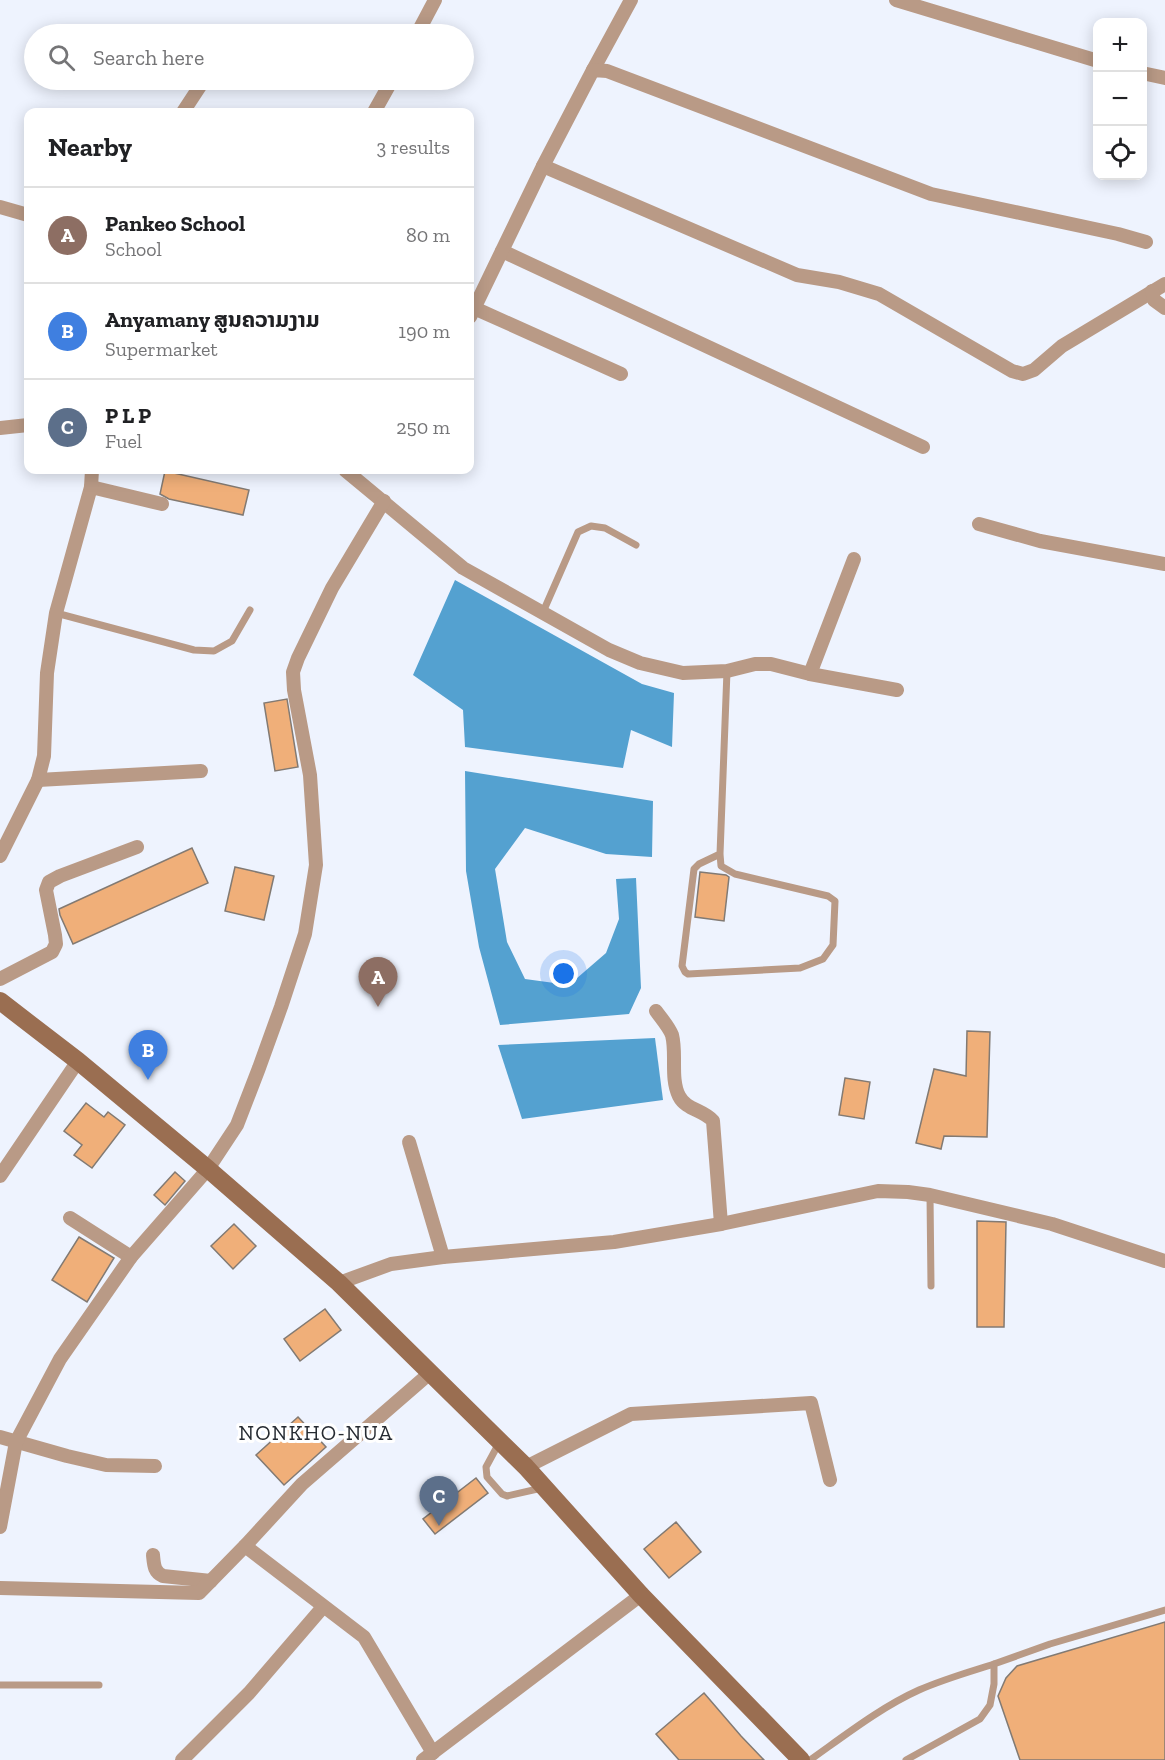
<!DOCTYPE html>
<html lang="en">
<head>
<meta charset="utf-8">
<style>
	:root { --surface:#fff; --page:#f6f6f6; --text:#202124; --muted:#757577; --line:#e0e0e0; --accent:#9353c9 }
	body { margin:0; font-family:"Zilla Slab","Noto Sans Lao",serif; background:var(--page); color:var(--text) }
	.controls { position:absolute; right:18px; top:18px; display:grid; overflow:hidden; border-radius:12px; box-shadow:0 3px 15px #0003 }
	.controls button { width:54px; height:54px; display:grid; place-items:center; padding:0; border:0; border-bottom:2px solid var(--line); background:var(--surface); color:var(--text); font:30px sans-serif }
	.you { position:absolute; left:564px; top:974px; width:21px; height:21px; margin:-15px; border:4px solid #fff; border-radius:50%; background:#1a73e8; box-shadow:0 0 0 9px #1a73e833 }
	.badge { display:grid; place-items:center; width:39px; height:39px; border-radius:50%; background:var(--accent); color:#fff; font-size:20px; font-weight:700 }
	.pin { position:absolute; translate:-50% -50px; filter:drop-shadow(0 2px 3px #0008) }
	.pin::after { content:''; position:absolute; top:32px; width:21px; height:18px; background:inherit; clip-path:polygon(0 0,100% 0,50% 100%) }
	.list { margin:0; padding:0; list-style:none }
	h2 { display:flex; justify-content:space-between; align-items:center; height:78px; margin:0; padding:0 24px; font-size:26px }
	h2 small { font-size:20px; font-weight:400; color:var(--muted) }
	.list li { display:grid; grid-template-columns:39px 1fr auto; gap:18px; align-items:center; box-sizing:border-box; height:96px; padding:0 24px; border-top:2px solid var(--line) }
	.list b { display:block; font-size:22px; white-space:nowrap }
	.list p { margin:0; font-size:20px; white-space:nowrap; color:var(--muted) }
	.list em { font-size:20px; font-style:normal; color:var(--muted) }
	.icon { flex:none; width:33px; height:33px; fill:none; stroke:currentColor; stroke-width:2; stroke-linecap:round; stroke-linejoin:round }
	.map { position:relative; flex:none; width:1165px; height:1760px; overflow:hidden }
	.search { position:absolute; background:var(--surface); box-shadow:0 3px 15px #0003; left:24px; top:24px; width:450px; height:66px; display:flex; align-items:center; gap:15px; box-sizing:border-box; padding:0 21px; border-radius:33px; color:var(--muted); font-size:22px }
	.panel { position:absolute; background:var(--surface); box-shadow:0 3px 15px #0003; left:24px; top:108px; width:450px; height:366px; border-radius:12px }
	.map>svg:first-child { display:block }
	.water { fill:#54a1d0 }
	.building { fill:#f0af79; stroke:#827a73; stroke-width:1.5 }
	.lines { fill:none; stroke-linecap:round; stroke-linejoin:round }
	.lane { stroke:#b99a86; stroke-width:7 }
	.street { stroke:#b99a86; stroke-width:14 }
	.secondary { stroke:#9a6e51; stroke-width:18 }
	.labels { text-anchor:middle; stroke-width:6; stroke-linejoin:round; paint-order:stroke }
	.quarter-label { font-size:21px; letter-spacing:1.5px; fill:#262b32; stroke:#fff }
</style>
</head>
<body>
<div class="map">
<svg width="1165" height="1760" viewBox="0 0 1165 1760">
	<rect width="100%" height="100%" fill="#eef3fe"/>
	<!-- water -->
	<g class="water">
		<polygon points="455,580 642,684 674,693 672,747 631,730 623,768 465,747 463,710 413,675"/>
		<polygon points="465,771 653,801 652,857 606,854 525,828 495,869 507,942 525,979 569,985 606,953 619,919 616,879 636,878 641,988 629,1014 500,1025 479,947 466,871"/>
		<polygon points="655,1038 663,1100 522,1119 498,1045"/>
	</g>
	<!-- building -->
	<g class="building">
		<polygon points="165,471 249,490 243,515 169,499 160,494"/>
		<polygon points="287,699 298,767 275,771 264,703"/>
		<polygon points="192,848 208,883 73,944 60,915 59,909"/>
		<polygon points="235,867 274,876 264,920 225,911"/>
		<polygon points="700,872 726,875 729,877 724,921 695,917"/>
		<polygon points="967,1031 990,1032 987,1137 944,1136 941,1149 916,1143 934,1069 966,1076"/>
		<polygon points="845,1078 870,1082 864,1119 839,1115"/>
		<polygon points="86,1103 104,1117 108,1112 125,1125 92,1168 74,1155 82,1145 64,1131"/>
		<polygon points="175,1172 185,1181 165,1205 154,1195"/>
		<polygon points="977,1221 1006,1222 1004,1327 977,1327"/>
		<polygon points="234,1224 256,1246 233,1269 211,1246"/>
		<polygon points="79,1237 114,1258 87,1302 52,1280"/>
		<polygon points="325,1309 341,1330 300,1361 284,1339"/>
		<polygon points="298,1417 326,1447 284,1485 256,1455"/>
		<polygon points="476,1478 488,1493 435,1534 423,1519"/>
		<polygon points="676,1522 701,1552 669,1578 644,1549"/>
		<polygon points="1165,1622 1165,1760 1020,1760 998,1696 1006,1678 1017,1666"/>
		<polygon points="704,1693 741,1736 764,1760 679,1760 656,1734"/>
	</g>
	<g class="lines">
		<!-- lane -->
		<g class="lane">
			<polyline points="543,612 578,532 591,526 605,528 636,545"/>
			<polyline points="56,613 194,650 214,651 232,641 250,610"/>
			<polyline points="720,854 699,864 694,869 682,966 685,972 688,974 800,968 823,959 833,945 835,901 828,896 735,874 721,866 720,854 727,671"/>
			<polyline points="930,1195 931,1286"/>
			<polyline points="499,1443 486,1467 487,1477 502,1494 507,1496 542,1488"/>
			<polyline points="0,1685 99,1685"/>
			<path d="M810,1760C844,1736 881,1707 919,1690C944,1679 969,1672 994,1664"/>
			<polyline points="906,1760 980,1719 990,1705 994,1684 994,1664 1050,1644 1165,1610"/>
		</g>
		<!-- street -->
		<g class="street">
			<polyline points="896,0 1098,61"/>
			<polyline points="417,34 435,0"/>
			<polyline points="593,70 631,0"/>
			<polyline points="1142,73 1165,78"/>
			<polyline points="183,112 204,80"/>
			<polyline points="374,112 392,80"/>
			<polyline points="543,166 797,275 839,282 879,294 1012,371 1023,374 1034,370 1062,346 1165,284"/>
			<polyline points="0,207 28,215"/>
			<polyline points="502,251 923,447"/>
			<polyline points="1152,291 1154,300 1165,308"/>
			<polyline points="474,308 621,374"/>
			<polyline points="470,317 543,166 593,70 607,71 931,194 1118,234 1146,242"/>
			<polyline points="0,428 28,425"/>
			<polyline points="345,470 463,568 609,650 640,663 683,673 727,671 755,664 771,664 810,674 897,690"/>
			<polyline points="91,487 162,504"/>
			<polyline points="979,524 1040,541 1165,564"/>
			<polyline points="810,674 854,559"/>
			<polyline points="38,780 201,771"/>
			<polyline points="0,856 38,780 44,756 47,673 56,613 91,487 92,470"/>
			<polyline points="0,979 52,952 56,944 55,935 46,890 49,882 60,876 137,847"/>
			<path d="M656,1011C661,1018 669,1027 672,1035C677,1054 670,1078 679,1096C686,1110 704,1110 713,1121L721,1224"/>
			<polyline points="409,1142 443,1257"/>
			<polyline points="0,1176 78,1061"/>
			<polyline points="70,1218 131,1257"/>
			<polyline points="339,1283 391,1264 443,1257 614,1242 721,1224 878,1191 908,1192 930,1195 1052,1224 1165,1261"/>
			<polyline points="0,1437 67,1456 106,1465 155,1466"/>
			<polyline points="526,1467 631,1414 811,1403 830,1480"/>
			<polyline points="0,1527 16,1442 60,1359 131,1257 208,1169 237,1125 259,1068 281,1007 305,934 316,865 310,775 294,690 293,672 298,658 332,588 384,501"/>
			<polyline points="245,1546 364,1637 433,1753"/>
			<path d="M153,1555C154,1565 154,1572 163,1576L211,1581"/>
			<polyline points="0,1588 199,1593 245,1546 302,1484 430,1373"/>
			<polyline points="182,1760 249,1693 323,1607"/>
			<polyline points="423,1760 641,1595"/>
		</g>
		<!-- secondary -->
		<polyline class="secondary" points="0,1001 78,1061 208,1169 339,1283 526,1467 641,1595 801,1760"/>
	</g>
	<g class="labels">
		<!-- quarter labels -->
		<g class="quarter-label">
			<text x="316" y="1440">NONKHO-NUA</text>
		</g>
	</g>
</svg>
<div class="controls">
<button>+</button>
<button>−</button>
<button><svg class="icon" aria-label="locate" viewBox="0 0 24 24"><circle cx="12" cy="12" r="6"/><path d="M12 2v4M12 18v4M2 12h4M18 12h4"/></svg></button>
</div>
<div class="you"></div>
<div class="pin badge" style="left:378px;top:1007px;background:#8d6e63">A</div>
<div class="pin badge" style="left:148px;top:1080px;background:#3f7fe0">B</div>
<div class="pin badge" style="left:439px;top:1526px;background:#5c6f8a">C</div>
<div class="search"><svg class="icon" aria-label="search" viewBox="0 0 24 24"><circle cx="10" cy="10" r="6"/><path d="M15 15l6 6"/></svg>Search here</div>
<section class="panel">
<h2>Nearby<small>3 results</small></h2>
<ul class="list">
<li><span class="badge" style="background:#8d6e63">A</span><div><b>Pankeo School</b><p>School</p></div><em>80 m</em></li>
<li><span class="badge" style="background:#3f7fe0">B</span><div><b>Anyamany ສູນຄວາມງາມ</b><p>Supermarket</p></div><em>190 m</em></li>
<li><span class="badge" style="background:#5c6f8a">C</span><div><b>P L P</b><p>Fuel</p></div><em>250 m</em></li>
</ul>
</section>
</div>
</body>
</html>
